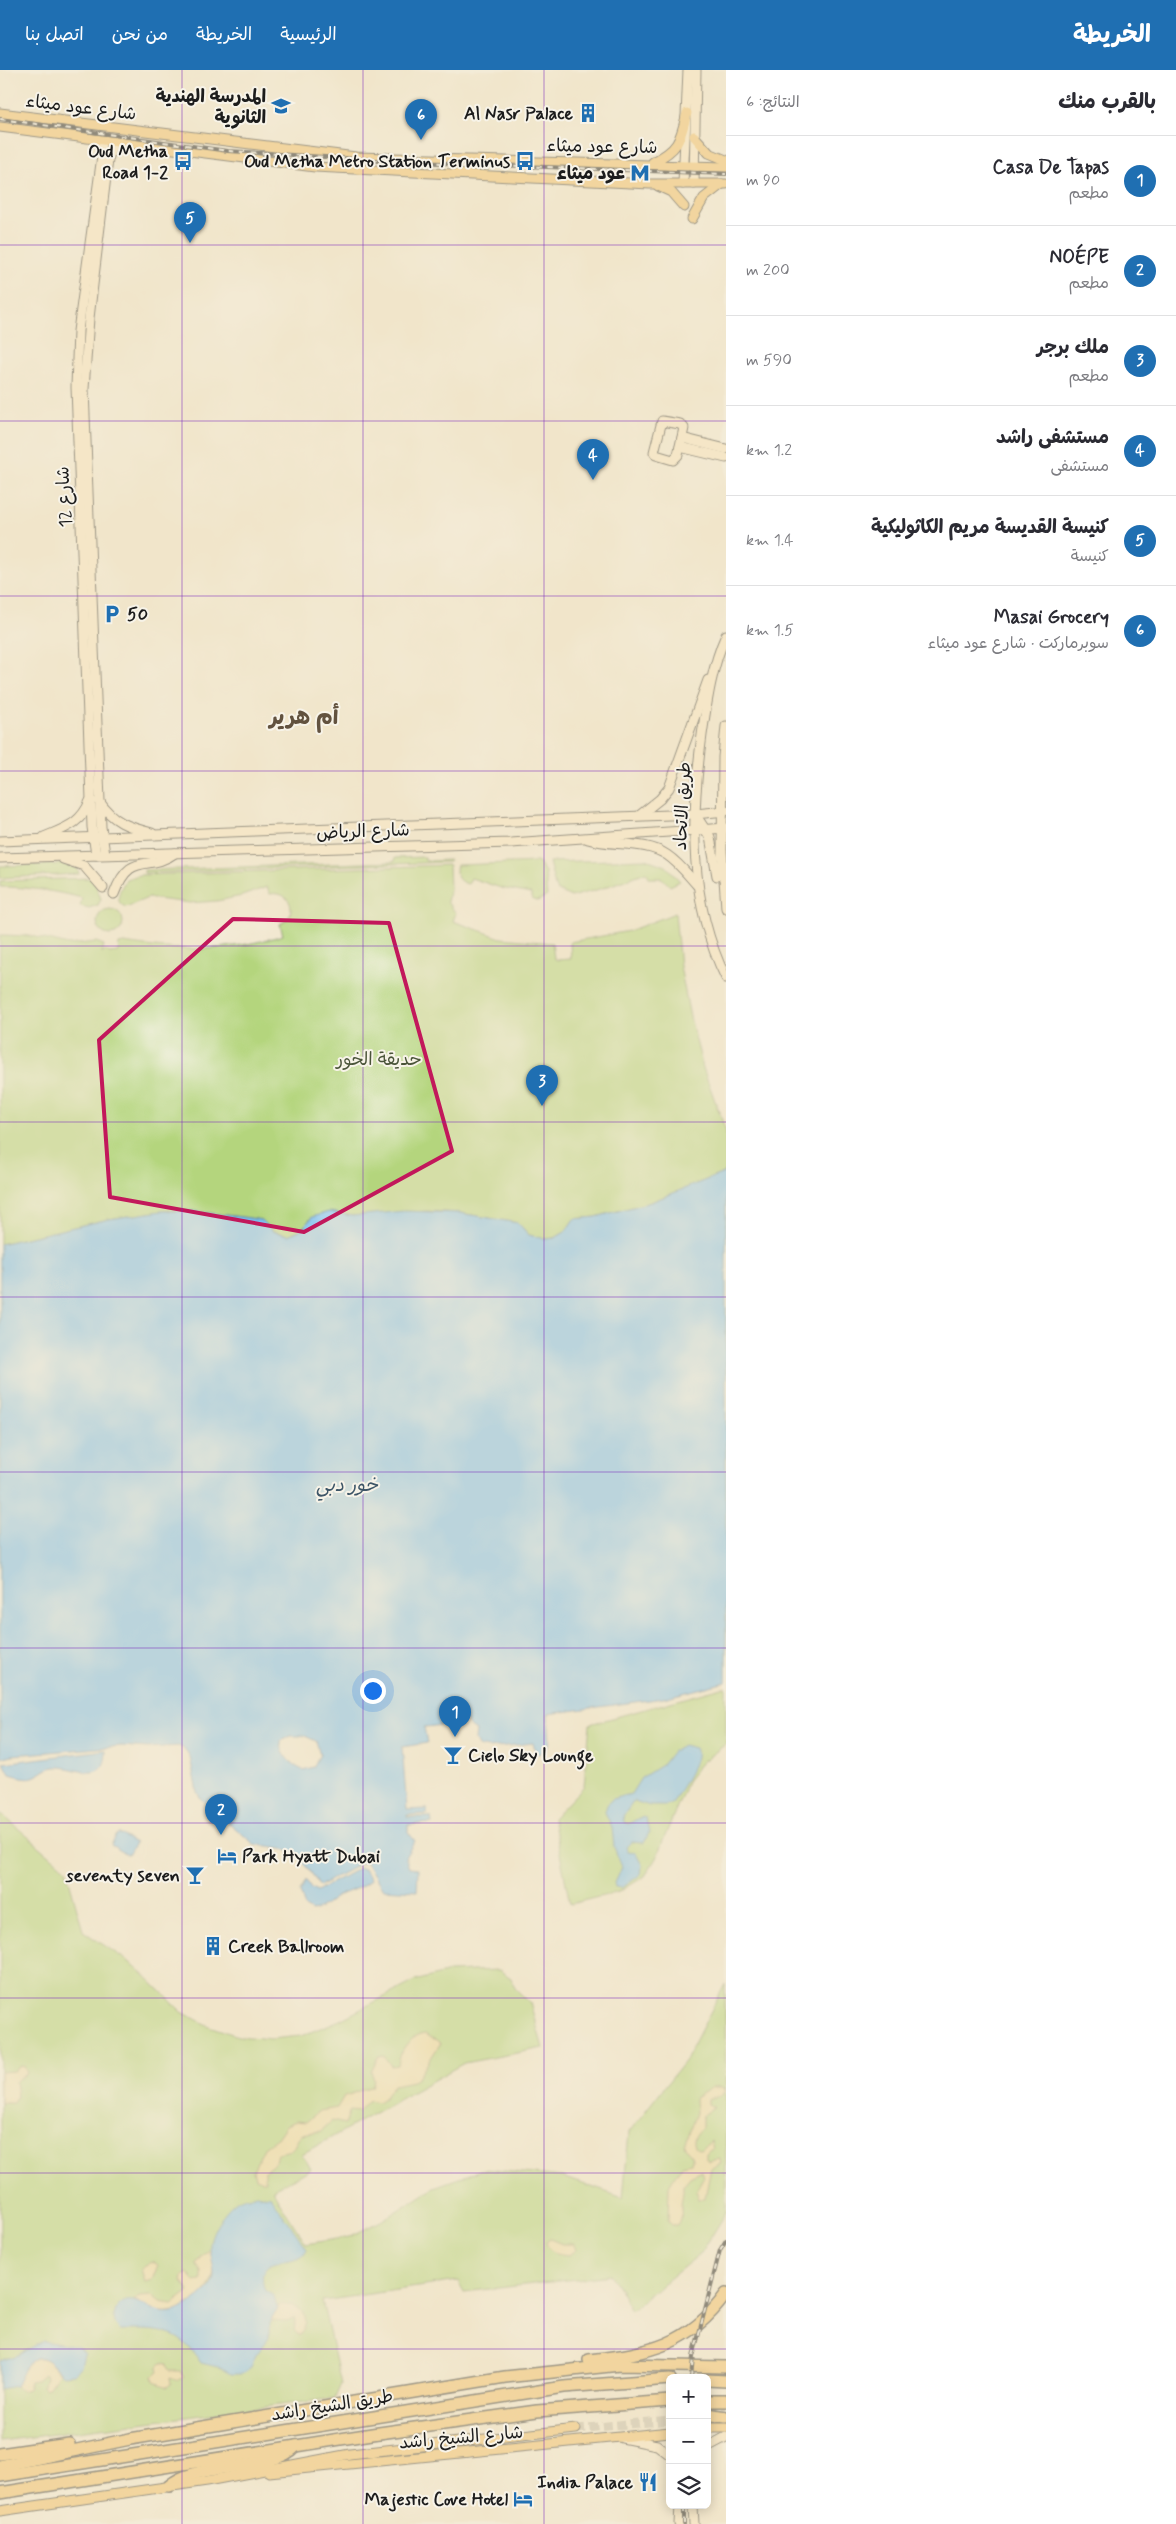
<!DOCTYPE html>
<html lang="ar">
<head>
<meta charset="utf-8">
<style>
	:root { --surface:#fff; --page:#f2f2f3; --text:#2b2b33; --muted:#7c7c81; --line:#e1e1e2; --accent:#1f6fb2 }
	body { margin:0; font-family:Mynerve,"Playpen Sans Arabic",sans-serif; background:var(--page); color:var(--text); direction:rtl }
	.controls { position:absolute; right:15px; bottom:15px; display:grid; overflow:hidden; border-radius:8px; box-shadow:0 2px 12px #0003 }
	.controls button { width:45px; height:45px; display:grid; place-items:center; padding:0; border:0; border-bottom:1px solid var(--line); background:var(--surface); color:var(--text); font:25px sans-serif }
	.you { position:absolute; left:372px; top:1620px; width:18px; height:18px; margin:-12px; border:4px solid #fff; border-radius:50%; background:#1a73e8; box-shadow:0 0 0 8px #1a73e833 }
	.badge { display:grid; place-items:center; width:32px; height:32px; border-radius:50%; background:var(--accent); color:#fff; font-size:16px; font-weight:700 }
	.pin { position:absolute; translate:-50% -41px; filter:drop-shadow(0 1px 2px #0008) }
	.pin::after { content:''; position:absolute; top:26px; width:18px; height:15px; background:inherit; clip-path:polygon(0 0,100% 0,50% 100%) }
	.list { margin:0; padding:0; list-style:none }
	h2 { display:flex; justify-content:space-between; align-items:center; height:65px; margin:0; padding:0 20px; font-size:21px }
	h2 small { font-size:16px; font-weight:400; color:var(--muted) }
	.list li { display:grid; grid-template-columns:32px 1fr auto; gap:15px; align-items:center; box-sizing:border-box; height:90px; padding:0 20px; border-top:1px solid var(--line) }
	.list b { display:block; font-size:19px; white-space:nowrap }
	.list p { margin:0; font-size:16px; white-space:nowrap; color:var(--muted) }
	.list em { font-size:16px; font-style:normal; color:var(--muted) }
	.icon { flex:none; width:28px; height:28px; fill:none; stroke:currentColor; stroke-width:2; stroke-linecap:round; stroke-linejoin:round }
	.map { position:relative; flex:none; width:726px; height:2454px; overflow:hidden; direction:ltr }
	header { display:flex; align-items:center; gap:30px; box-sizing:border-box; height:70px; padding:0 25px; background:var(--accent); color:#fff }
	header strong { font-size:24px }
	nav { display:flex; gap:28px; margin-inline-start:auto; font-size:18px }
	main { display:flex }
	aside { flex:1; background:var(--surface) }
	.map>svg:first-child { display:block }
	.green { fill:#b4d57d; stroke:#68784c }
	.sand { fill:#eeda9e; stroke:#857b5d }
	.water { fill:#7abff1; stroke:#4b6e86; fill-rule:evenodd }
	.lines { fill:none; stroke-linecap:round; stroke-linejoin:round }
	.primary-tunnel { stroke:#c6bda8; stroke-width:9; stroke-dasharray:9 4.5; stroke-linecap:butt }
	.secondary-casing { stroke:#3c3a36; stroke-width:11 }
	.primary-casing { stroke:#3c3a36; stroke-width:11 }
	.highway-casing { stroke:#3c3a36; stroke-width:14 }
	.secondary { stroke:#fae7c3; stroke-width:9 }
	.primary { stroke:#f3c26a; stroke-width:9 }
	.highway { stroke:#f3c26a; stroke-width:11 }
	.rail-casing { stroke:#1c1c1c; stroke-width:4 }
	.rail { stroke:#f7f3e8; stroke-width:2; stroke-dasharray:5.5; stroke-linecap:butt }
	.marked { fill:none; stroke:#c2185b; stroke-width:4; stroke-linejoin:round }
	.grid { fill:none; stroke:#7b2cbf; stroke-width:1; stroke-opacity:0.55 }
	.labels { text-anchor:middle; stroke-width:4; stroke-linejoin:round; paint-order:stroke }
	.poi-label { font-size:18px; font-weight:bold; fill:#1c1c1c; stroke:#f7f3e8; text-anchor:end }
	.street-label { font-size:18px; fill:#1c1c1c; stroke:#f7f3e8 }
	.park-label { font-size:18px; fill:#4a5439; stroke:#f7f3e8 }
	.water-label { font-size:19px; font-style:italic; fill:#3d5567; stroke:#f7f3e8 }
	.district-label { font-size:22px; font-weight:bold; fill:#62523f; stroke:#f7f3e8 }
</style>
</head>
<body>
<header>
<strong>الخريطة</strong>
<nav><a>الرئيسية</a><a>الخريطة</a><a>من نحن</a><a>اتصل بنا</a></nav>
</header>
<main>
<aside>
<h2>بالقرب منك<small>النتائج: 6</small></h2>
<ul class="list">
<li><span class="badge">1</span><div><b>Casa De Tapas</b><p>مطعم</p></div><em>90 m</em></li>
<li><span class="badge">2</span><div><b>NOÉPE</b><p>مطعم</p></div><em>200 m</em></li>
<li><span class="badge">3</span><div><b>ملك برجر</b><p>مطعم</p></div><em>590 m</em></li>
<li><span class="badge">4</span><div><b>مستشفى راشد</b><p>مستشفى</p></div><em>1.2 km</em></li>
<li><span class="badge">5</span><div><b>كنيسة القديسة مريم الكاثوليكية</b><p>كنيسة</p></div><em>1.4 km</em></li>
<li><span class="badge">6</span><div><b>Masai Grocery</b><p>سوبرماركت · شارع عود ميثاء</p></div><em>1.5 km</em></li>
</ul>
</aside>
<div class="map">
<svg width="726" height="2454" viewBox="0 0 726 2454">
	<rect width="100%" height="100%" fill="#f7f3e8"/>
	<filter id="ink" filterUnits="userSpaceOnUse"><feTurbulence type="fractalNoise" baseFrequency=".02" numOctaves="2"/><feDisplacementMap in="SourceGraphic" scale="10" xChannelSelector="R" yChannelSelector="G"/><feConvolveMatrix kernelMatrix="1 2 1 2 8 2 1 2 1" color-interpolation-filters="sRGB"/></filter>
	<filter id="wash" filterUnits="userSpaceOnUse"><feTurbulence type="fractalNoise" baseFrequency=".0096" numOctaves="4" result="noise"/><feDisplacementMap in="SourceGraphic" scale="20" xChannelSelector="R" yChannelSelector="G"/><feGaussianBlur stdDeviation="1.12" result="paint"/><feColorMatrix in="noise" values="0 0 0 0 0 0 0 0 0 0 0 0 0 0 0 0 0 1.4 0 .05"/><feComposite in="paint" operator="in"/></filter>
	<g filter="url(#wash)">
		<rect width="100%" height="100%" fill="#f1e5cb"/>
		<!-- green -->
		<g class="green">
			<polygon points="425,787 425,791 450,790 449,792 144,803 144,800 394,792 395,788"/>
			<polygon points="646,789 666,796 680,811 670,816 662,808 650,808 646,802 603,818 571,827 556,820 549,792"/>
			<path d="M538,792L545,802L547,826L538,831L533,830L531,824L501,818L471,808L468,814C458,812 454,805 457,795Z"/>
			<polygon points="62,794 77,798 79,804 0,808 0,796"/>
			<path d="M449,795L450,818L447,832L456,843L453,851L501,868L552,873L554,888L557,890L571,889L570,872L629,861L675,843L680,896L690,947L703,998L726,1061V1102L651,1132L596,1147L574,1149L565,1162L555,1168L545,1169L529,1165L518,1153L460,1143L427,1141L352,1146L329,1142L312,1147L302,1159L288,1165L272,1161L261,1150L171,1140L109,1149L0,1174V865L32,866L68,875L96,872L104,875L102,883L106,880L109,883L118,882L119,874L124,873C179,882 230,882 283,865L280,854C299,846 292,820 270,824L267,817L242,826L217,831L190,833L148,828L126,837C112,832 121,818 126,809L139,805Z"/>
			<path d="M93,808L101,829L98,835L89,838L80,836L82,828C55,821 28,817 0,817V811Z"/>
			<circle cx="110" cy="852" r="13"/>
			<polygon points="726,1617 726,1674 702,1692 688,1710 656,1788 645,1806 619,1822 570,1834 553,1748 584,1716 590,1654"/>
			<polygon points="0,1743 66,1799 83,1861 135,1896 182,1942 209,1956 238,1966 271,1969 301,1966 340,1950 415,1911 449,1902 499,1900 511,1908 515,1918 530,1933 543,1978 464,1993 302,2084 311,2099 272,2120 306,2174 349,2167 381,2151 434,2117 484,2099 563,2107 623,2128 629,2062 686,1989 725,1914 726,2143 701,2183 631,2240 611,2205 464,2222 458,2211 322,2231 341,2314 335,2328 0,2371"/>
		</g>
		<!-- sand -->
		<g class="sand">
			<path d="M425,1964L438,1971L440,1974L418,2008L413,2011L394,2015L384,2028L378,2032L369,2030L359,2041L350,2040L345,2054L332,2051L321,2061L301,2064L292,2080L278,2083L276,2092L265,2101V2112L255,2108L253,2100L265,2076L277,2068L286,2055L296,2051L306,2052L319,2041L337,2038L344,2026C355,2024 361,2018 372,2017L374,2010L371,2001L378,1987L384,1986L391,1996L398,1995C400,1980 409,1966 425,1964Z"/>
			<polygon points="21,1996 24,1997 27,2003 15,2012 17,2026 14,2033 0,2033 0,2002 14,2001"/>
			<path d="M713,2017H722L725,2021L722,2025L708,2029V2034L715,2037L702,2046V2057C696,2064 691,2070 696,2078L701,2080L711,2071L713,2079L706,2084V2089L709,2091L720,2089L721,2094L711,2098L705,2128H699L696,2121L704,2107L702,2101L690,2107L683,2115C684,2123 681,2128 681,2135C681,2144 683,2147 678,2155H672L668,2151L669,2116L682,2095L691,2093C695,2083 686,2083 684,2074L696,2043L695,2028Z"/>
			<path d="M550,2169L562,2174H574L577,2180L569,2185C559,2184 548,2183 546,2172Z"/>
			<path d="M211,2179C212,2187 215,2198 213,2206C210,2224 181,2244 163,2242C153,2242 142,2234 134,2230L139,2226L152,2225L160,2232L172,2234L189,2221L182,2212L183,2206L188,2203L194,2211L201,2210V2202L196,2194L201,2186Z"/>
			<polygon points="153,2191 158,2195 152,2210 145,2212 141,2199"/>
			<path d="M279,2235C300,2232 315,2248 299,2266L294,2260L296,2247L286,2252L271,2251Z"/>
			<path d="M35,2288C48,2287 51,2294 59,2303L47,2319L42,2317L46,2307L44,2304L37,2310L30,2311L28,2319L21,2321L16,2316L27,2293Z"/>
			<polygon points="161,2293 166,2294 170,2301 180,2301 184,2308 179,2311 170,2308 171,2314 167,2317 154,2312 153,2307 159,2302 158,2297"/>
		</g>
		<!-- water -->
		<g class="water">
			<path d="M726,1102V1612L663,1628L548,1644L550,1671L545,1682L536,1684L533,1673L488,1678L478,1676L475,1670L476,1661L469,1656L462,1644C451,1654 439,1656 424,1657L427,1673L402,1677L407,1740L427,1739V1744L407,1745V1747H431L432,1753L408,1755V1762L415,1771L405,1787L409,1798L418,1799L417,1821L383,1819L365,1791L319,1816L311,1802L294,1784L282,1778L254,1774L201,1729L197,1722L190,1687L183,1678L178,1676L148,1678L122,1676L12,1685L0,1688V1174L109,1149L161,1141H192L250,1148L261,1150L272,1161L288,1165L302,1159L312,1147L329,1142L352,1146L404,1141L460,1143L518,1153L529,1165L545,1169L555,1168L565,1162L574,1149L596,1147L651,1132ZM291,1666H305L316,1671L320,1684L314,1697L303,1700C292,1696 280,1683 281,1671Z"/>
			<path d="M683,1675L695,1678C702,1689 679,1720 673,1733L666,1736H650L634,1731L623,1746L624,1752L628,1754L641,1747L646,1748L649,1763L644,1773L631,1772L626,1777L628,1781L635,1782L642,1795L641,1804L622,1818L616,1817L615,1812L622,1797L614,1777L612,1757L605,1742L607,1735L612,1729L631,1724L641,1708L663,1694L673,1681Z"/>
			<path d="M106,1680C106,1718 74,1695 55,1697C45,1698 42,1704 33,1707C27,1709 17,1706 10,1704L4,1693Z"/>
			<polygon points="118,1763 135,1773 128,1785 111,1775"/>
			<path d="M359,1798L364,1799L370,1810C360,1818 352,1820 340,1825C330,1829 324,1839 312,1841L305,1837L300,1822L306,1810L311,1818L317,1821Z"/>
			<path d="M256,2125L270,2126L307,2179C296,2201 254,2178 264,2219L274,2226L278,2239L269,2253V2268L256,2285L251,2297L242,2304H231L218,2297L201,2293C178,2257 158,2260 120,2260C114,2253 112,2249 116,2240C127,2220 146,2238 160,2242C168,2244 179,2241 186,2236C193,2232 204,2224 210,2217C219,2205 210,2189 210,2176C210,2161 226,2138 237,2131C242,2127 250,2127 256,2125Z"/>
			<path d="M43,2271L78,2277L84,2284L81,2297L73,2304L63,2305C57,2301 54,2295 48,2291C30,2278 23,2304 16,2316L0,2319V2291L18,2285Z"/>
		</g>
	</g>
	<g filter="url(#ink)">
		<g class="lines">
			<!-- primary-tunnel -->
			<g class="primary-tunnel">
				<polyline points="710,2345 726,2338"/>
				<polyline points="576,2359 670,2350"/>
			</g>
			<!-- secondary casing -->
			<g class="secondary-casing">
				<g id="secondary">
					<polyline points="683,114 688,0"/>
					<polyline points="694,114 696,0"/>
					<polygon points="662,351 680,354 684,358 678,385 673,390 656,385 654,382"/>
					<polyline points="682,368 726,379"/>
					<polyline points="680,377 726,388"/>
					<path d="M726,565C712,596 707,631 702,665C691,746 688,832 726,908"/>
					<polyline points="726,656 723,687 722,780 726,838"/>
					<path d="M99,731C113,752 128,757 152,763"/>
					<polyline points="695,744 710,767 717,806"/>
					<polyline points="640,745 660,729 669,718 708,610"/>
					<path d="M44,767C65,758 81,754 90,731"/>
					<path d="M588,769C613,777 645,770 667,785C679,793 688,805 697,815"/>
					<polyline points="0,771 695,744 726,741"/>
					<polyline points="105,784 101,757 84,319 89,248 108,90 111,80 119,73"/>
					<polyline points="96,785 92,757 76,317 78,261 102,86 101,76 97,70"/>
					<polyline points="0,788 511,773 726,758"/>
					<polyline points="63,789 84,796 103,818"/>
					<path d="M114,824C131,779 148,803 175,783"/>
					<polyline points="622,2368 657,2375 670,2385"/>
					<polyline points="707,2377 726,2367"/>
					<polyline points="693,2435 694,2454"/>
					<polyline points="679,2454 680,2435"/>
				</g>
			</g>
			<!-- primary casing -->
			<g class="primary-casing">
				<g id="primary">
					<polyline points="0,43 356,87 726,97"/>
					<polyline points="0,57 315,97 650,114 726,114"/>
					<polyline points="694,66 709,83 726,90"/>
					<path d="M653,92C679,79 680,71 687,43"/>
					<polyline points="658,116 671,122 684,137"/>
					<polyline points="692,149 704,128 722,114"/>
					<polyline points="707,2358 726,2358"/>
					<polyline points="269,2402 670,2362"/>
					<polyline points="0,2441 207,2411 350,2384 576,2359"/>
				</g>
			</g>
			<!-- highway casing -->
			<g class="highway-casing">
				<g id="highway">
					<path d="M589,2290C649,2283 689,2276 726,2224"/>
					<polyline points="707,2310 726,2311"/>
					<polyline points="707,2331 726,2331"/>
					<polyline points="707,2344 726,2347"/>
					<polyline points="0,2384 69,2374"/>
					<polyline points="0,2396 130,2369 505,2307 620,2295 726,2297"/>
					<polyline points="0,2406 564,2317 670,2309"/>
					<path d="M169,2416C196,2391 273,2402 296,2376"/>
					<polyline points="0,2423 372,2364 537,2341 670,2331"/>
				</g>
			</g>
			<!-- secondary -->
			<use href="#secondary" class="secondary"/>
			<!-- primary -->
			<use href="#primary" class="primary"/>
			<!-- highway -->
			<use href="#highway" class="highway"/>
			<!-- rail casing -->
			<g class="rail-casing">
				<g id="rail">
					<polyline points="0,49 228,81 390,91 726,104"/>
					<polyline points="691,2308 693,2287 720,2180 726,2170"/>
					<polyline points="684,2454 684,2435"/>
				</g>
			</g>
			<!-- rail -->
			<use href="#rail" class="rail"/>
		</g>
	</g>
	<!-- marked area -->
	<path d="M0 0H726V2454H0ZM233,849L389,853L452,1081L304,1162L110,1127L99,970Z" fill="#f1e5cb" fill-opacity=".55" fill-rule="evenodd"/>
	<path class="marked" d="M233,849L389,853L452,1081L304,1162L110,1127L99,970Z"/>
	<!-- grid -->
	<path class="grid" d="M182,0V2454M363,0V2454M544,0V2454M0,175H726M0,351H726M0,526H726M0,701H726M0,876H726M0,1052H726M0,1227H726M0,1402H726M0,1578H726M0,1753H726M0,1928H726M0,2103H726M0,2279H726"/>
	<!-- icons -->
	<defs>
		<g id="school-bare" transform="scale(1.5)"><path d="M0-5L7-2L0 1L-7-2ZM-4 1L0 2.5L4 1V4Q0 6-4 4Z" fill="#1f6fb2" stroke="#f7f3e8" stroke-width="2.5" paint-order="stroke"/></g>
		<g id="building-bare" transform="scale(1.5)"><path d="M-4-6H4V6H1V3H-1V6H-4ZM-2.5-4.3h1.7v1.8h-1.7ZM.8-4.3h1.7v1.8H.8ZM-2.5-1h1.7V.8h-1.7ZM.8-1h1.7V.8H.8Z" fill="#1f6fb2" stroke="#f7f3e8" stroke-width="2.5" paint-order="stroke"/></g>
		<g id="bus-bare" transform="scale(1.5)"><path d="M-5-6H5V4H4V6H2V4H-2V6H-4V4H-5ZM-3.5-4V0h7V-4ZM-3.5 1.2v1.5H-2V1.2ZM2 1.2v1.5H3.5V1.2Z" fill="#1f6fb2" stroke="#f7f3e8" stroke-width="2.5" paint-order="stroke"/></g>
		<g id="metro-bare" transform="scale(1.5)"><path d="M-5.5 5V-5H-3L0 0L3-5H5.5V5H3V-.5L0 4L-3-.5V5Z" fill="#1f6fb2" stroke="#f7f3e8" stroke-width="2.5" paint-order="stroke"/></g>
		<g id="parking-bare" transform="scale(1.5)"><path d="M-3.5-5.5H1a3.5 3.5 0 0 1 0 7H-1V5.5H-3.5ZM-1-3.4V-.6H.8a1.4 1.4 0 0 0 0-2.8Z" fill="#1f6fb2" stroke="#f7f3e8" stroke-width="2.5" paint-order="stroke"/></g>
		<g id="bar-bare" transform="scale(1.5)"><path d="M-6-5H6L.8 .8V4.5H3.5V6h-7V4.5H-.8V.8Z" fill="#1f6fb2" stroke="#f7f3e8" stroke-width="2.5" paint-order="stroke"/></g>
		<g id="hotel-bare" transform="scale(1.5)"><path d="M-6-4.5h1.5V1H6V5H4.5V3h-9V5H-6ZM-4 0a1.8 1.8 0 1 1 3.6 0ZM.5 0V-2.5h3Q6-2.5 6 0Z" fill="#1f6fb2" stroke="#f7f3e8" stroke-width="2.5" paint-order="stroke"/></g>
		<g id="restaurant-bare" transform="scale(1.5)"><path d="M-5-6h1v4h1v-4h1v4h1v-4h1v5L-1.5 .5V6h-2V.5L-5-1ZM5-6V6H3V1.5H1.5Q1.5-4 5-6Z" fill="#1f6fb2" stroke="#f7f3e8" stroke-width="2.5" paint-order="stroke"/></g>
	</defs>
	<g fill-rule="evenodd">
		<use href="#school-bare" x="281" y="36"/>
		<use href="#building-bare" x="588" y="43"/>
		<use href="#bus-bare" x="183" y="91"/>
		<use href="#bus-bare" x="525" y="91"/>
		<use href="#metro-bare" x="640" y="103"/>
		<use href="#parking-bare" x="112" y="544"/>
		<use href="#bar-bare" x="453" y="1685"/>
		<use href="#hotel-bare" x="227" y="1786"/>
		<use href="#bar-bare" x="195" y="1805"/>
		<use href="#building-bare" x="213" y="1876"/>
		<use href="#restaurant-bare" x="648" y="2412"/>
		<use href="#hotel-bare" x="523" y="2429"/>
	</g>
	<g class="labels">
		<!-- poi labels -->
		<g class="poi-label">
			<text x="266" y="32">المدرسة الهندية<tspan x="266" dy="21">الثانوية</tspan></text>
			<text x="573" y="49">Al Nasr Palace</text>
			<text x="168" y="87">Oud Metha<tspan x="168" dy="21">Road 1-2</tspan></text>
			<text x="510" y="97">Oud Metha Metro Station Terminus</text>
			<text x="625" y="109">عود ميثاء</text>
			<text x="127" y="550" text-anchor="start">50</text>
			<text x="468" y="1691" text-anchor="start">Cielo Sky Lounge</text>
			<text x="242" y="1792" text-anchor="start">Park Hyatt Dubai</text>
			<text x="180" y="1811">seventy seven</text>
			<text x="228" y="1882" text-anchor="start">Creek Ballroom</text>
			<text x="633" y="2418">India Palace</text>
			<text x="508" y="2435">Majestic Cove Hotel</text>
		</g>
		<!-- street labels -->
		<g class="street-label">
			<text transform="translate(81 37) rotate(7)" y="6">شارع عود ميثاء</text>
			<text transform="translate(602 76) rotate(1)" y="6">شارع عود ميثاء</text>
			<text transform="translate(64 427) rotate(-93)" y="6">شارع 12</text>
			<text transform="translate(682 736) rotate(-87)" y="6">طريق الاتحاد</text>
			<text transform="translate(363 761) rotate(-2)" y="6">شارع الرياض</text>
			<text transform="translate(332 2335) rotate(-9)" y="6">طريق الشيخ راشد</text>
			<text transform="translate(461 2367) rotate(-5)" y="6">شارع الشيخ راشد</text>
		</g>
		<!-- park labels -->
		<g class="park-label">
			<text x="379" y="995">حديقة الخور</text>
		</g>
		<!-- water labels -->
		<g class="water-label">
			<text x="347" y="1421">خور دبي</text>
		</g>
		<!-- district labels -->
		<g class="district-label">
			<text x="304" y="654">أم هرير</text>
		</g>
	</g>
</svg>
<div class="controls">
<button>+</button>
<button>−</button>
<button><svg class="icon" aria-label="layers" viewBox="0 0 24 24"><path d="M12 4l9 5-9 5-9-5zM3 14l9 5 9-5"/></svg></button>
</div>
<div class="you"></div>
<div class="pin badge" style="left:455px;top:1667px">1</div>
<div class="pin badge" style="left:221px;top:1765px">2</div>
<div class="pin badge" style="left:542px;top:1036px">3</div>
<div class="pin badge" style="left:593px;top:410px">4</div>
<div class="pin badge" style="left:190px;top:173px">5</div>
<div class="pin badge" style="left:421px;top:70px">6</div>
</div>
</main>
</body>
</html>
